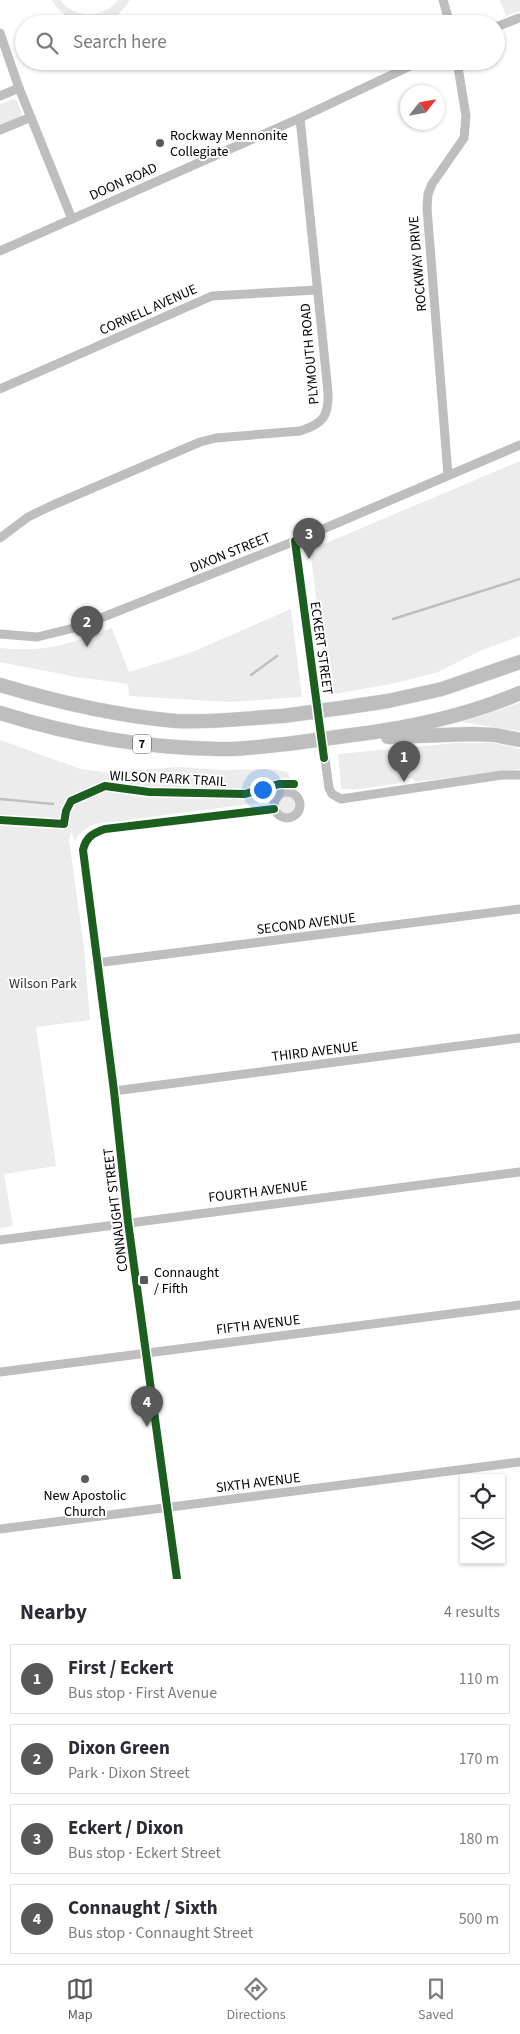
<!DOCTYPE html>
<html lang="en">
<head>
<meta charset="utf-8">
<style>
	:root { --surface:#fff; --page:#f7f7f7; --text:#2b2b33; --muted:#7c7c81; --line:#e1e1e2; --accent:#595959 }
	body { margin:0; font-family:"Source Sans 3",sans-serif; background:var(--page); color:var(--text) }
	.controls { position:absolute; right:15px; bottom:15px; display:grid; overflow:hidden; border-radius:0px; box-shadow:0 1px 4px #0004 }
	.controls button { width:45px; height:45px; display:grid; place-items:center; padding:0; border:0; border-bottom:1px solid var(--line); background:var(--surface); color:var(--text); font:25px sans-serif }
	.compass { position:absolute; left:400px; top:85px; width:45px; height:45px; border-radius:50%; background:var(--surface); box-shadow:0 1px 4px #0004; rotate:59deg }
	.you { position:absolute; left:262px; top:789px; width:18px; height:18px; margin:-12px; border:4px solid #fff; border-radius:50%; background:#1a73e8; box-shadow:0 0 0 8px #1a73e833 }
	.badge { display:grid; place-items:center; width:32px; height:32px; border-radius:50%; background:var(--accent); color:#fff; font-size:16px; font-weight:700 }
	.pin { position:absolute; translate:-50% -41px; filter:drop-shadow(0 1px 2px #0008) }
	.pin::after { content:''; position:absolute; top:26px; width:18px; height:15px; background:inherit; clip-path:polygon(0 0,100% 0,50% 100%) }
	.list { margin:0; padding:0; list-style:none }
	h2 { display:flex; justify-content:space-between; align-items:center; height:65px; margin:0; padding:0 20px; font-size:21px }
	h2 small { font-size:16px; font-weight:400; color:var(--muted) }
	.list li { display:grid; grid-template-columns:32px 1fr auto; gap:15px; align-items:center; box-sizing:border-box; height:70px; margin:0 10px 10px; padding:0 10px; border:1px solid var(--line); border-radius:0px }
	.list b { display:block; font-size:19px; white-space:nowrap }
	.list p { margin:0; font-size:16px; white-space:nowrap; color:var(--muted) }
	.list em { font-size:16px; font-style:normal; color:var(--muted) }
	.icon { flex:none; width:28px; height:28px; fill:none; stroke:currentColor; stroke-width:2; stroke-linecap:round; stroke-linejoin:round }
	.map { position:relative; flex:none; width:520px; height:1579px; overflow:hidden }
	.search { position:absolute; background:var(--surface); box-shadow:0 1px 4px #0004; left:15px; right:15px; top:15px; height:55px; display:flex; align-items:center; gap:12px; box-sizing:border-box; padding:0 18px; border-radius:28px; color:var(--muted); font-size:19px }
	.sheet { height:385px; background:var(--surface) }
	nav { display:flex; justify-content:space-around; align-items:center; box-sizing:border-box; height:70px; border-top:1px solid var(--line); background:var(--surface); font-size:14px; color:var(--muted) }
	nav a { display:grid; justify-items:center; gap:2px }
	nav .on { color:var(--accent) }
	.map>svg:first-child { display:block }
	.green { fill:#ececec }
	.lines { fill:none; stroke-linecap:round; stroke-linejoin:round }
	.stream { stroke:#bfbfbf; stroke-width:2.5 }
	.highway-casing { stroke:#dbdbdb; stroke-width:15 }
	.minor { stroke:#bebebe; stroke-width:9 }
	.highway { stroke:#bebebe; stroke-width:14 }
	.highway-bridge-casing { stroke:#dbdbdb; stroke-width:15; stroke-linecap:butt }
	.highway-bridge { stroke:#bebebe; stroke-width:14 }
	.cycleway-casing { stroke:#fff; stroke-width:11 }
	.cycleway { stroke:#1b5e20; stroke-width:8 }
	.poi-dot { fill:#595959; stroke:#fff; stroke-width:2 }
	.labels { text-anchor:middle; stroke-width:4; stroke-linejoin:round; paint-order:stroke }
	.shield { fill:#fff; stroke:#4c4c4c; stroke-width:1 }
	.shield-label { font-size:12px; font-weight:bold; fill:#000 }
	.poi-label { font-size:14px; fill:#000; stroke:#fff; text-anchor:start }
	.street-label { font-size:14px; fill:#000; stroke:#fff }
	.park-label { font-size:14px; fill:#333; stroke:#fff }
</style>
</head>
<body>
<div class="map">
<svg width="520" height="1579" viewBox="0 0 520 1579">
	<rect width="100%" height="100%" fill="#fff"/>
	<!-- green -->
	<g class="green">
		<path d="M52,0H60C75,19 103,19 118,0H130C125,7 119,15 112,20C91,33 62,20 52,0Z"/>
		<polygon points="500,0 520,0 520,11 506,16"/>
		<polygon points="14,99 17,101 22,113 20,118 0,126 0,104"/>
		<polygon points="520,461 520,636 480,651 438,672 396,683 328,695 311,557 312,551 319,546"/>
		<path d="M291,609L302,697L230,702L129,696L128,684L77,677L0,662V648C44,653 71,644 112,628L129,672L190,653Z"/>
		<polygon points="520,703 520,731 461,722"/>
		<path d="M0,740L81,769L125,775L130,771L177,767L223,770L270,769L288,772L290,778L270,783L266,790L275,788L266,799L258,803L95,824C85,828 80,832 75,841L71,832L69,840L84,948L90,1020L36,1027L56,1166L4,1174L13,1226L0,1228Z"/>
		<polygon points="456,743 494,743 520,749 520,769 415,782 413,778 401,780 401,783 360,789 341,789 338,754"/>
		<circle cx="287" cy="805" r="10"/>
	</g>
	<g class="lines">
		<!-- stream -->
		<g class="stream">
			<polyline points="393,619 520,579"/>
			<polyline points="251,675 277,656"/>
			<polyline points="0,799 53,804"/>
		</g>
		<!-- highway casing -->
		<g class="highway-casing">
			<g id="highway">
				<path d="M0,685C57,702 116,716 176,721C211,723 247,718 283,716"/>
				<polyline points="348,707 388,701 442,689 520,662"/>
				<path d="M0,713C70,735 144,748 218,749C241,750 264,746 287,744"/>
				<path d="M352,735C410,728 466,716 520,693"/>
				<polyline points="388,737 472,734 495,735 520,740"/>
			</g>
		</g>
		<!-- minor -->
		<g class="minor">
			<polyline points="443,0 450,24"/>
			<polyline points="496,27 519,18"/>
			<polyline points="0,33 19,88 72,219"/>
			<polyline points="0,96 19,88"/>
			<polyline points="0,130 31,117"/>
			<polyline points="0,251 300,118 421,61"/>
			<polyline points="0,389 212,296 316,290"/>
			<polyline points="448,475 427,208 428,194 432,184 464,138 466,116 457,61"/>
			<path d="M0,538L28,517L53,505L200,442L216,438L300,431C323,424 329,416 328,392L300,118"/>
			<polyline points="295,541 329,788 332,794 341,799 502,775 520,775"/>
			<polyline points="0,634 37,637 78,627 295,541 520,445"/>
			<circle cx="287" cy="805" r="13"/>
			<polyline points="96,963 520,909"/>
			<polyline points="114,1091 520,1038"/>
			<polyline points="0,1240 520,1172"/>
			<polyline points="0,1372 520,1305"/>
			<polyline points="0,1529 520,1462"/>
			<path d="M177,1579L128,1222L114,1091L83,850C86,837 93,833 105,829L274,809"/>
		</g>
		<!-- highway -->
		<use href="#highway" class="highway"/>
		<!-- highway-bridge casing -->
		<g class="highway-bridge-casing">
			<g id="highway-bridge">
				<polyline points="283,716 348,707"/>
				<polyline points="287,744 352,735"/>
			</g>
		</g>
		<!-- highway-bridge -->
		<use href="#highway-bridge" class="highway-bridge"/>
		<!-- cycleway casing -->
		<g class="cycleway-casing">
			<g id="cycleway">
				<polyline points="295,541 324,758"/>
				<polyline points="0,820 64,824 66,811 71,801 105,786 149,792 245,794 279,784 294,784"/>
				<path d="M177,1579L128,1222L114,1091L83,850C86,837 93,833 105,829L274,809"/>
			</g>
		</g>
		<!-- cycleway -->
		<use href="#cycleway" class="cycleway"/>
	</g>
	<!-- markers -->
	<g class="poi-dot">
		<circle cx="160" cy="143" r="5"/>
		<rect x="139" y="1275" width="10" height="10" rx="2.5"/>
		<circle cx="85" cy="1479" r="5"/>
	</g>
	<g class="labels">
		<!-- shield labels -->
		<rect class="shield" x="133" y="734.5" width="18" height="19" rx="4"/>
		<g class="shield-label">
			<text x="142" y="748">7</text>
		</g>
		<!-- poi labels -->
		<g class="poi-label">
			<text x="170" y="140">Rockway Mennonite<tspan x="170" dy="16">Collegiate</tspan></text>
			<text x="154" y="1277">Connaught<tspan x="154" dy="16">/ Fifth</tspan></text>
			<text x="85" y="1500" text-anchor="middle">New Apostolic<tspan x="85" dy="16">Church</tspan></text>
		</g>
		<!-- street labels -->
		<g class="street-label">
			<text transform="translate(123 181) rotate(-24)" y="5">DOON ROAD</text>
			<text transform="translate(417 264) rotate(-95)" y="5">ROCKWAY DRIVE</text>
			<text transform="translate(148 309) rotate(-24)" y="5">CORNELL AVENUE</text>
			<text transform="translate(309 354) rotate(-95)" y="5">PLYMOUTH ROAD</text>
			<text transform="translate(230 552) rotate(-22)" y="5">DIXON STREET</text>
			<text transform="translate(322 648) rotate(82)" y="5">ECKERT STREET</text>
			<text transform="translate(168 778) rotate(3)" y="5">WILSON PARK TRAIL</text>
			<text transform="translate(306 923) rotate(-7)" y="5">SECOND AVENUE</text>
			<text transform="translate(315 1051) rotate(-7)" y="5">THIRD AVENUE</text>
			<text transform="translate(258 1191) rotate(-7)" y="5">FOURTH AVENUE</text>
			<text transform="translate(115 1210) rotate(-97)" y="5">CONNAUGHT STREET</text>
			<text transform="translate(258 1324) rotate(-7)" y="5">FIFTH AVENUE</text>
			<text transform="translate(258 1482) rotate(-7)" y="5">SIXTH AVENUE</text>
		</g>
		<!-- park labels -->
		<g class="park-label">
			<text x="43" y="988">Wilson Park</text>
		</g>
	</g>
</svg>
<div class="controls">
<button><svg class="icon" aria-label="locate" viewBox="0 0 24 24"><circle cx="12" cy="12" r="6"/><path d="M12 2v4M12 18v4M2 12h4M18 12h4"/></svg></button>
<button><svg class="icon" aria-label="layers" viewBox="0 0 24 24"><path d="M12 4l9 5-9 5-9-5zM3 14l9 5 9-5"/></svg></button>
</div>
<svg class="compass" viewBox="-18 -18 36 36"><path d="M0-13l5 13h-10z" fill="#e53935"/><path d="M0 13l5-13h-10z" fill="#7c7c81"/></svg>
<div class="you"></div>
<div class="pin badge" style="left:404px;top:782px">1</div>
<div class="pin badge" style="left:87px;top:647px">2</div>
<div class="pin badge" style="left:309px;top:559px">3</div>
<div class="pin badge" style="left:147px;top:1427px">4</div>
<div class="search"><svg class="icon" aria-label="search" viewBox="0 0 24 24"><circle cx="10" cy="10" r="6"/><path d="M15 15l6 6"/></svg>Search here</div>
</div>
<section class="sheet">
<h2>Nearby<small>4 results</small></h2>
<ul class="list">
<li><span class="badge">1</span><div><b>First / Eckert</b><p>Bus stop · First Avenue</p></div><em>110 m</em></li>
<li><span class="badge">2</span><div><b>Dixon Green</b><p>Park · Dixon Street</p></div><em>170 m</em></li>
<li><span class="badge">3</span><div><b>Eckert / Dixon</b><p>Bus stop · Eckert Street</p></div><em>180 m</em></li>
<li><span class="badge">4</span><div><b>Connaught / Sixth</b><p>Bus stop · Connaught Street</p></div><em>500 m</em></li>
</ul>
</section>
<nav>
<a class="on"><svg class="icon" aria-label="map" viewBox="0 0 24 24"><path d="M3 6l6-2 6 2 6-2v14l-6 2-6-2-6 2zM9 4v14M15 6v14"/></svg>Map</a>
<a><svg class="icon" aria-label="directions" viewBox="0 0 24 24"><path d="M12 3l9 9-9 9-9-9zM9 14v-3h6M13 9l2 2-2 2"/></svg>Directions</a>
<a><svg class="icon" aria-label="saved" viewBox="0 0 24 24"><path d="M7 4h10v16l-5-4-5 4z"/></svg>Saved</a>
</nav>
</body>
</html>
